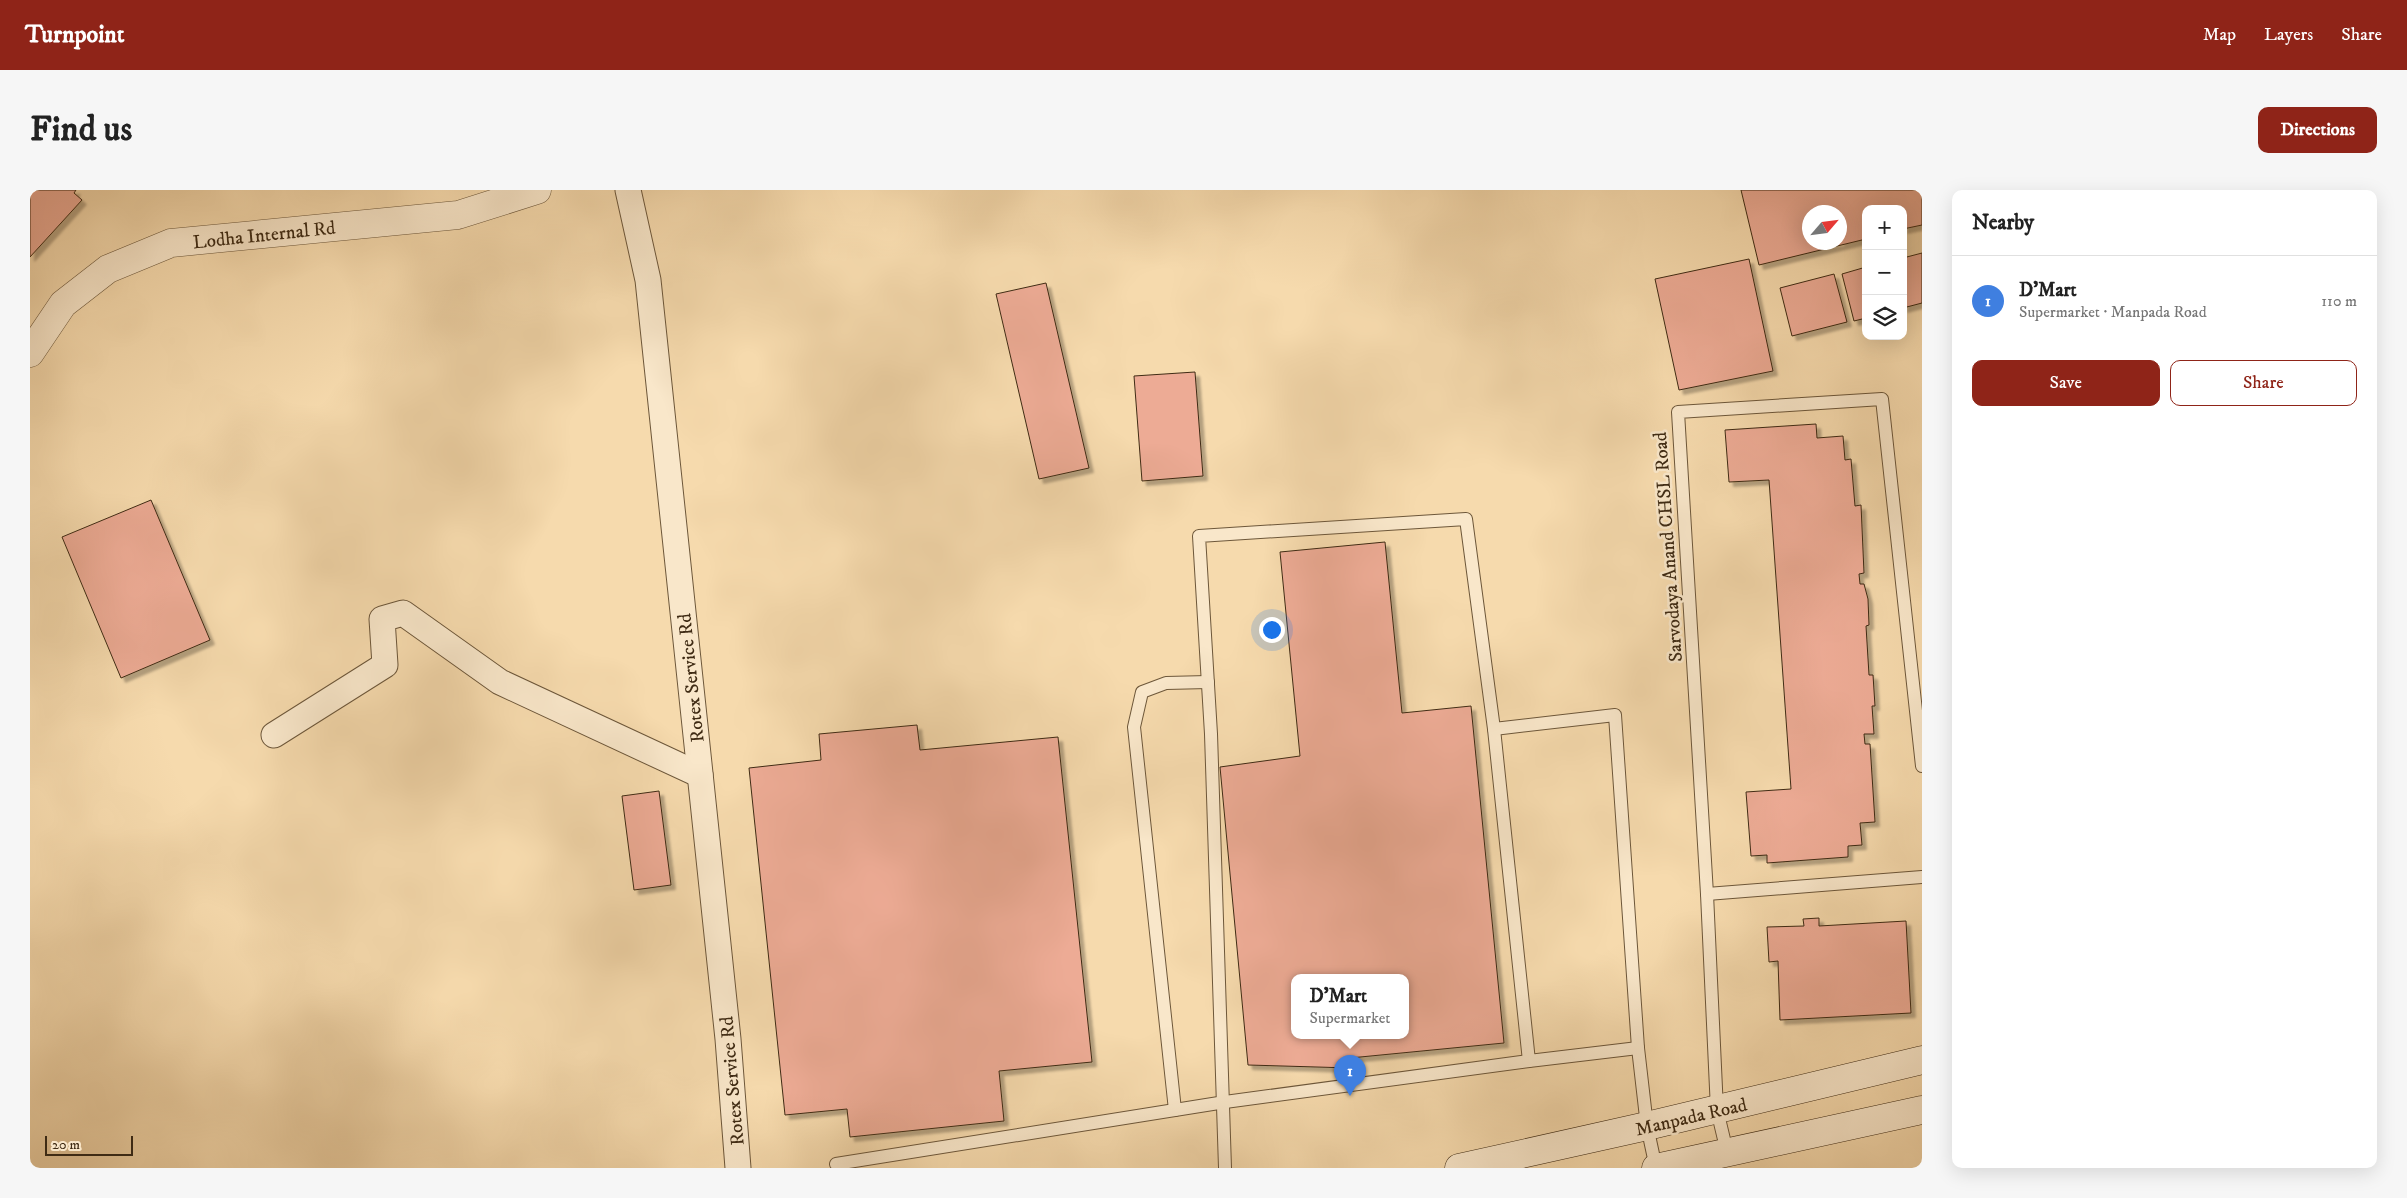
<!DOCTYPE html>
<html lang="en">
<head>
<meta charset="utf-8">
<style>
	:root { --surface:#fff; --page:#f6f6f6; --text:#222; --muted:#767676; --line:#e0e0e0; --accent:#8f2418 }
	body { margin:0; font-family:"IM FELL DW Pica",serif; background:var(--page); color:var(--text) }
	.controls { position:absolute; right:15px; top:15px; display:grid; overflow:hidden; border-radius:10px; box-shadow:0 5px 20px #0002 }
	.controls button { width:45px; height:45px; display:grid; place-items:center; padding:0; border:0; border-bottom:1px solid var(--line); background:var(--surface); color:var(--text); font:25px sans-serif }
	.compass { position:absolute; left:1772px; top:15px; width:45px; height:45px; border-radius:50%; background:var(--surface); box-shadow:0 5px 20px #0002; rotate:62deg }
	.scale { position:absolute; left:15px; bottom:12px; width:88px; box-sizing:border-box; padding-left:5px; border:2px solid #3f2b14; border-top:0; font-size:14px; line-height:18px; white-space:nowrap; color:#3f2b14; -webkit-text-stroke:4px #f9e7ca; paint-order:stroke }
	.you { position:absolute; left:1241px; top:439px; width:18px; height:18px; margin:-12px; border:4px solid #fff; border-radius:50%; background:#1a73e8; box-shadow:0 0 0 8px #1a73e833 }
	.badge { display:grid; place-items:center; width:32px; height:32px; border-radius:50%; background:var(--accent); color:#fff; font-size:16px; font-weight:700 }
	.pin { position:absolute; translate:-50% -41px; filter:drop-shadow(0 1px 2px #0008) }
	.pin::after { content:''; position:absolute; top:26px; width:18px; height:15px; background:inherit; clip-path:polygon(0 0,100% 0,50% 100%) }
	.popup { position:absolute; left:1261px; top:784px; width:118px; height:65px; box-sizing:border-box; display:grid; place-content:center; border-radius:10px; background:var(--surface); filter:drop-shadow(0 1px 4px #0005); font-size:16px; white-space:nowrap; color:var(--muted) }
	.popup b { font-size:19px; color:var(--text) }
	.popup::after { content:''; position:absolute; left:50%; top:100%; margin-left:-10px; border:10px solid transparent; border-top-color:var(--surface) }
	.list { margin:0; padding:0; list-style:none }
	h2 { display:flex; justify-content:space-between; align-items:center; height:65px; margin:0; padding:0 20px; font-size:21px }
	h2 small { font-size:16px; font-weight:400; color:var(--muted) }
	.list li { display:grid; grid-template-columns:32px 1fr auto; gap:15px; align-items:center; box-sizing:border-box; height:90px; padding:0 20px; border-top:1px solid var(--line) }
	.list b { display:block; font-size:19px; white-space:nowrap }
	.list p { margin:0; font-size:16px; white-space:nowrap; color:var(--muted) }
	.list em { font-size:16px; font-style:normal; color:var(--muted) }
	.actions { display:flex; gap:10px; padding:15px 20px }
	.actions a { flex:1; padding:11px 0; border:1px solid var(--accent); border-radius:10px; text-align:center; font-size:18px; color:var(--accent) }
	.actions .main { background:var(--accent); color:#fff }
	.icon { flex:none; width:28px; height:28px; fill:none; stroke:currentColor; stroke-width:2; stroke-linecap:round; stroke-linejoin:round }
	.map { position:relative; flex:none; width:1892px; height:978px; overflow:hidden; border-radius:10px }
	header { display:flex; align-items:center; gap:30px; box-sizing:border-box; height:70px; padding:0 25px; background:var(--accent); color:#fff }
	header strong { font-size:24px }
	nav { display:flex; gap:28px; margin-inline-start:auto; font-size:18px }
	.intro { display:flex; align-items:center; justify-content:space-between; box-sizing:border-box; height:120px; padding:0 30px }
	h1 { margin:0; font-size:35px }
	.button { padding:12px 22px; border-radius:10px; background:var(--accent); color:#fff; font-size:18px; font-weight:700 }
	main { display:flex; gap:30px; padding:0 30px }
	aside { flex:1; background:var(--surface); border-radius:10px; box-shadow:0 5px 20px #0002 }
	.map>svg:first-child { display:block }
	.building { fill:#edab95; stroke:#3f2b14; fill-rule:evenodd; filter:url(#shadow) }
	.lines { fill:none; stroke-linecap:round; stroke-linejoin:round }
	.service-casing { stroke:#6d573a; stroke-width:14 }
	.minor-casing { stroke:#6d573a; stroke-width:27 }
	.tertiary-casing { stroke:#6d573a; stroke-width:29 }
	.secondary-casing { stroke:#3f2b14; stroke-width:29 }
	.service { stroke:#f9e7ca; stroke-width:12 }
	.minor { stroke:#f9e7ca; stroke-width:25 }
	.tertiary { stroke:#f9e7ca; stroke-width:28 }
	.secondary { stroke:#f9e7ca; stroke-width:28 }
	.labels { text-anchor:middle; stroke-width:5; stroke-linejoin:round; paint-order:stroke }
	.street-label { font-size:19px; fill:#3f2b14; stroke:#f9e7ca }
</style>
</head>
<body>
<header>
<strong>Turnpoint</strong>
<nav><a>Map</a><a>Layers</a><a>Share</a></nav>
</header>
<div class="intro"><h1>Find us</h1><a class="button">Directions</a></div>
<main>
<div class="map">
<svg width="1892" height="978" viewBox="0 0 1892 978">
	<defs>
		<filter id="shadow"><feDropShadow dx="4.5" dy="4.5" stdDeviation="1" flood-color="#0004"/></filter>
	</defs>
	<rect width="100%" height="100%" fill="#f6daad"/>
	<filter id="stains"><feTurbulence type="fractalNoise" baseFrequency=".004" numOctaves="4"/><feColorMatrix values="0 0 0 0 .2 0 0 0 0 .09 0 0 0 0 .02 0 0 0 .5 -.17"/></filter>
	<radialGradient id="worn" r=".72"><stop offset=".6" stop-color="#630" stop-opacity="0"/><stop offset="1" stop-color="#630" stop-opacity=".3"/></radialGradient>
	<!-- building -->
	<g class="building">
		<polygon points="0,0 46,0 44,3 52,10 0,67"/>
		<path d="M1711,0H1892V35L1873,39V19H1836V49L1729,75ZM1780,22H1810V52H1780Z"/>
		<polygon points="1892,63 1892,113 1873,118 1873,68"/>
		<polygon points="1719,69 1743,181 1649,200 1625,89"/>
		<polygon points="1836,77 1836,128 1824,131 1812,84"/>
		<polygon points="1804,84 1817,132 1762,146 1750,98"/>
		<polygon points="1016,93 1059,278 1009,289 966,104"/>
		<polygon points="1165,182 1173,286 1112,291 1104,186"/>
		<polygon points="1786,234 1787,248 1813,246 1815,270 1821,269 1825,316 1831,315 1834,383 1829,384 1830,394 1834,394 1838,409 1839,435 1836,436 1839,485 1843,485 1845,516 1842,516 1844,544 1834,544 1835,554 1840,554 1845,632 1830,633 1832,655 1818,656 1818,667 1737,673 1737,665 1721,666 1716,602 1761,599 1739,290 1699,292 1695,240"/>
		<polygon points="121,310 180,450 91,488 32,347"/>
		<path d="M1355,352L1372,523L1441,516L1474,853L1320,868L1321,878L1218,875L1190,577L1270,566L1250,362ZM1265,787H1375V845H1265Z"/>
		<polygon points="887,535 890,560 1028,547 1062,872 969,881 974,931 820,947 817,919 755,925 719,578 791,570 789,544"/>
		<polygon points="629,601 641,695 604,700 592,606"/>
		<polygon points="1789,728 1789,736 1876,731 1881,823 1750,830 1748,771 1739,772 1737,737 1774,736 1773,729"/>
	</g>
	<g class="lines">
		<!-- service casing -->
		<g class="service-casing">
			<g id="service">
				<polyline points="1464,539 1499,871 1608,858"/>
				<polyline points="1677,704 1892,687"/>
				<polyline points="1145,920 1104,537 1112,502 1136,493 1178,492"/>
				<polyline points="1697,962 1687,920 1677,704 1648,222 1852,209 1892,576"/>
				<polyline points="806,974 1195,912 1499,871"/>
				<polyline points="1195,978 1181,544 1169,346 1436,329 1464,539 1585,525 1608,858 1617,936 1626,978"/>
			</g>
		</g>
		<!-- minor casing -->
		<g class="minor-casing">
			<g id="minor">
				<polyline points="598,0 618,90 698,849 708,978"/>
				<polyline points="244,545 355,475 352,429 373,423 470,492 670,585"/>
			</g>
		</g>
		<!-- tertiary casing -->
		<g class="tertiary-casing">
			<polyline id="tertiary" points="0,163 33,114 78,79 141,53 428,25 507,0"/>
		</g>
		<!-- secondary casing -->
		<g class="secondary-casing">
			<g id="secondary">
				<polyline points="1429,978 1617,936 1892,870"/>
				<polyline points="1626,978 1892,920"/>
			</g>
		</g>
		<!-- service -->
		<use href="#service" class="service"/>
		<!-- minor -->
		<use href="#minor" class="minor"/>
		<!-- tertiary -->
		<use href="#tertiary" class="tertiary"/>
		<!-- secondary -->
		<use href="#secondary" class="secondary"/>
	</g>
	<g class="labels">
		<!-- street labels -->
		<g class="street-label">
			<text transform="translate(234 44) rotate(-6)" y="7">Lodha Internal Rd</text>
			<text transform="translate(1637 357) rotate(-94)" y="7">Sarvodaya Anand CHSL Road</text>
			<text transform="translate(660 488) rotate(-96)" y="7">Rotex Service Rd</text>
			<text transform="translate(701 891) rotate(-95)" y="7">Rotex Service Rd</text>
			<text transform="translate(1661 926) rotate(-13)" y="7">Manpada Road</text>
		</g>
	</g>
	<rect width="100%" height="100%" filter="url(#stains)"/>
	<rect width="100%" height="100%" fill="url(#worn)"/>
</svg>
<div class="controls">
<button>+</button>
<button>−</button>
<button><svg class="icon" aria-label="layers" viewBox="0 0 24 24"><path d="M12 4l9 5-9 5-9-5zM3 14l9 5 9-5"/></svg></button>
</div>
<svg class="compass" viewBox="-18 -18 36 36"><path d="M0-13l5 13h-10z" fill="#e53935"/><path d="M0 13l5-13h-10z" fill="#767676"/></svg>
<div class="scale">20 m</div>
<div class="you"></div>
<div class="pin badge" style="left:1320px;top:906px;background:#3f7fe0">1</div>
<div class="popup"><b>D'Mart</b>Supermarket</div>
</div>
<aside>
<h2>Nearby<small></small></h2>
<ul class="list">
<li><span class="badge" style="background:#3f7fe0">1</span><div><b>D'Mart</b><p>Supermarket · Manpada Road</p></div><em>110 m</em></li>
</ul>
<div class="actions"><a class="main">Save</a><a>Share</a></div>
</aside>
</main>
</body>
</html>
